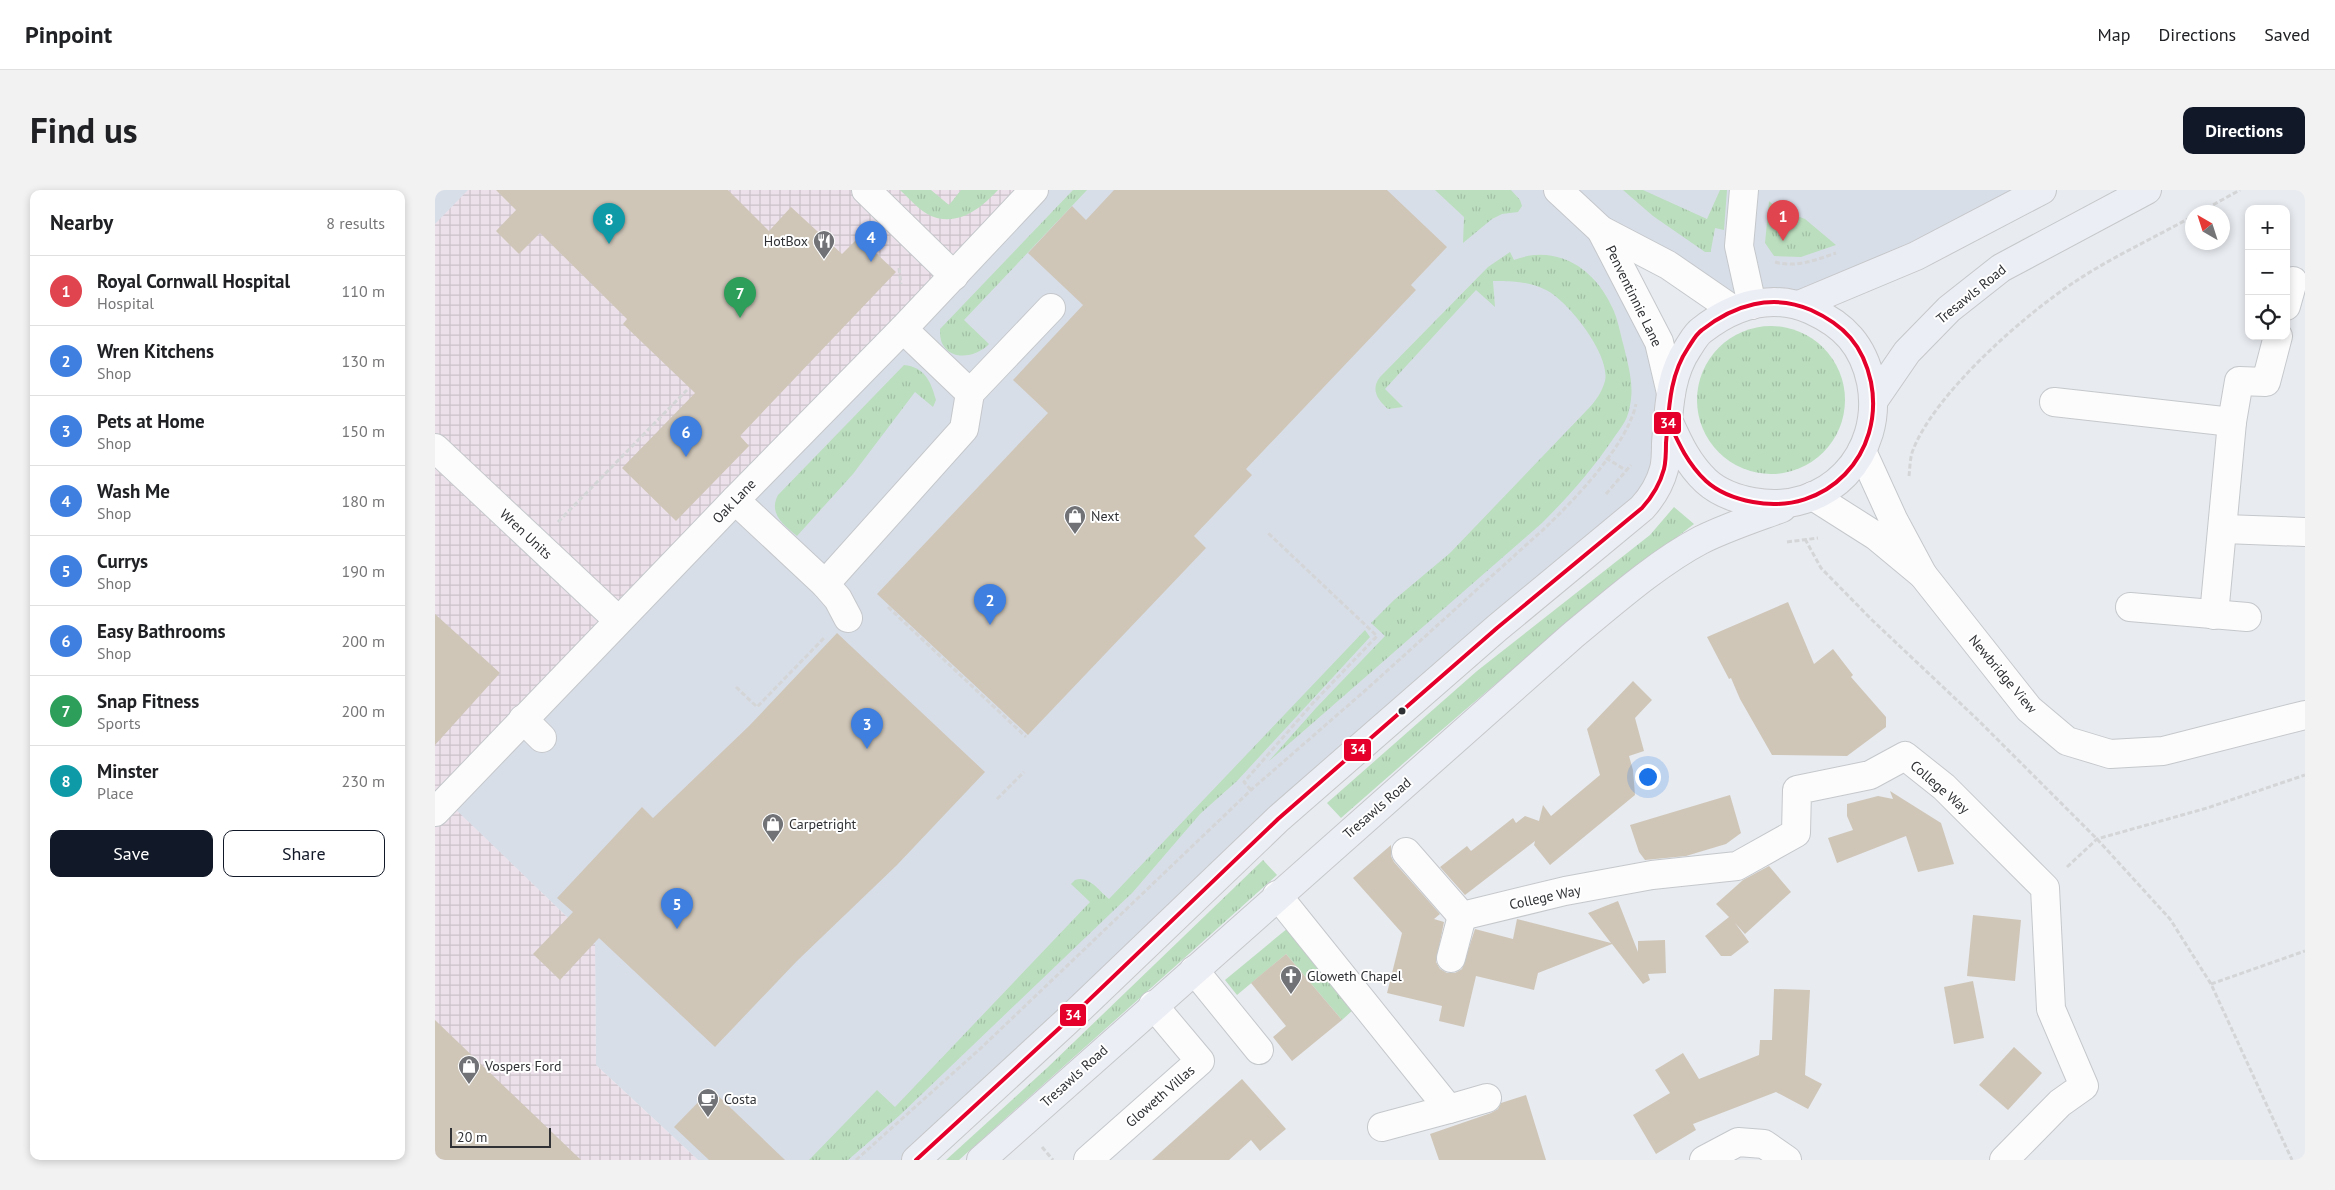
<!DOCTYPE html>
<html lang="en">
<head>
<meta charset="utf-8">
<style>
	:root { --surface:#fff; --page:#f2f2f2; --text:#202124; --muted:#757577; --line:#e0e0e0; --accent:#111827 }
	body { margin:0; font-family:"PT Sans",sans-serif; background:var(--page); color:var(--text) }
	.controls { position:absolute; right:15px; top:15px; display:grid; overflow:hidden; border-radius:10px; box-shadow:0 2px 8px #0003 }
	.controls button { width:45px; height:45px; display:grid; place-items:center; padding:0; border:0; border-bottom:1px solid var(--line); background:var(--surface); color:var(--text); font:25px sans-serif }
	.compass { position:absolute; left:1750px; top:15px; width:45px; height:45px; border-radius:50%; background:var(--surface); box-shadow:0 2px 8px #0003; rotate:321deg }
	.scale { position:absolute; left:15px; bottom:12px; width:101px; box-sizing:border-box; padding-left:5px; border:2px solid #2f3134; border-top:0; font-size:14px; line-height:18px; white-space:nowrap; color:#2f3134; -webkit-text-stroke:4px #fff; paint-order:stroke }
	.you { position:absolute; left:1212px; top:586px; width:18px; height:18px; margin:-12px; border:4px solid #fff; border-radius:50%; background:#1a73e8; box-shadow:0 0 0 8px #1a73e833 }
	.badge { display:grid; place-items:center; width:32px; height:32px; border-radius:50%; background:var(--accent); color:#fff; font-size:16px; font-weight:700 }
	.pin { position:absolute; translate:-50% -41px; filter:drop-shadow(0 1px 2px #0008) }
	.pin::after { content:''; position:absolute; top:26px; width:18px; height:15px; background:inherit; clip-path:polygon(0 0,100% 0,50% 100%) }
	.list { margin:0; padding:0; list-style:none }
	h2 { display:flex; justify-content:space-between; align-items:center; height:65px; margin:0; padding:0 20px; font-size:21px }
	h2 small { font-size:16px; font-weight:400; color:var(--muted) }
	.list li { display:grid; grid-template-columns:32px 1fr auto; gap:15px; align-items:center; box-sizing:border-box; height:70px; padding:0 20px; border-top:1px solid var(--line) }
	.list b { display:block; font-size:19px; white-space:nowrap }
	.list p { margin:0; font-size:16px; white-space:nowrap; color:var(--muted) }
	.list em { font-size:16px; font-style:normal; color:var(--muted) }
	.actions { display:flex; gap:10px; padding:15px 20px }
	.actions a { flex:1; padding:11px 0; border:1px solid var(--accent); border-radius:10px; text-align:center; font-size:18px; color:var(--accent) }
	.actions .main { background:var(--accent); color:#fff }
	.icon { flex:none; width:28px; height:28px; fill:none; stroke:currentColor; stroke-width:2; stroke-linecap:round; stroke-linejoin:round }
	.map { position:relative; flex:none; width:1870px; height:970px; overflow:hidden; border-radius:10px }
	header { display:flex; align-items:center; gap:30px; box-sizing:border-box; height:70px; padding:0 25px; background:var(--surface); border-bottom:1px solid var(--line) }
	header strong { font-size:24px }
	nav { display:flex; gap:28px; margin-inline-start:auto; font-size:18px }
	.intro { display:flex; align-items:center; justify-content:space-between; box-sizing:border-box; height:120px; padding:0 30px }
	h1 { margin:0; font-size:35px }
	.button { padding:12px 22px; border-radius:10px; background:var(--accent); color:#fff; font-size:18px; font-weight:700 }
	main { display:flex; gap:30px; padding:0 30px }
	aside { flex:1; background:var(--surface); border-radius:10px; box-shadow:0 2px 8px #0003 }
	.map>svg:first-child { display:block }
	.built { fill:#d8dee8 }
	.industrial { fill:url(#industrial-grid) }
	.grass { fill:url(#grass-tufts) }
	.building { fill:#cfc6b8 }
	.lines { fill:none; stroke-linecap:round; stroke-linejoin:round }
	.minor-casing { stroke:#c5c8cb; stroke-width:30 }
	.highway-casing { stroke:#c5c7c9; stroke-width:30 }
	.path { stroke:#d4d5d6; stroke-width:3; stroke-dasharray:5 2.5; stroke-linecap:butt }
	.minor { stroke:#fcfcfd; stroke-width:28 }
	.highway { stroke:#eceef5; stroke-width:28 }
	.bus-1-casing { stroke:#fff; stroke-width:8 }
	.bus-1 { stroke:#e4002b; stroke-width:4 }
	.bus-dot { fill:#2f3134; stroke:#fff; stroke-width:2 }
	.labels { text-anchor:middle; stroke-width:4; stroke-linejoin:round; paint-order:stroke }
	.poi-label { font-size:14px; fill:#2f3134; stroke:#fff; text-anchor:start }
	.street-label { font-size:14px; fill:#2f3134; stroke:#fff }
	.line-badge { stroke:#fff; stroke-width:2 }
	.badge-label { font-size:14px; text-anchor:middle; font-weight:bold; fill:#fff }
</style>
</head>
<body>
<header>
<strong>Pinpoint</strong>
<nav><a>Map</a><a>Directions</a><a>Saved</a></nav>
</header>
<div class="intro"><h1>Find us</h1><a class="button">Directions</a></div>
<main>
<aside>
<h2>Nearby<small>8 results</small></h2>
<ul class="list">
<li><span class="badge" style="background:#e0444e">1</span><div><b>Royal Cornwall Hospital</b><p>Hospital</p></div><em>110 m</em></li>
<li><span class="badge" style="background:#3f7fe0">2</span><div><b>Wren Kitchens</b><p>Shop</p></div><em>130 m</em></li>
<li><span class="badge" style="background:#3f7fe0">3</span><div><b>Pets at Home</b><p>Shop</p></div><em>150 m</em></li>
<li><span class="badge" style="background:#3f7fe0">4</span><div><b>Wash Me</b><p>Shop</p></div><em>180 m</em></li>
<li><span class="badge" style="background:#3f7fe0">5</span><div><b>Currys</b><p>Shop</p></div><em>190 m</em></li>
<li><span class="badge" style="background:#3f7fe0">6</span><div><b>Easy Bathrooms</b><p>Shop</p></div><em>200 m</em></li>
<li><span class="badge" style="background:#2e9e5b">7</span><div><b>Snap Fitness</b><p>Sports</p></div><em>200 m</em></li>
<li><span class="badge" style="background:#0f9aa8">8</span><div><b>Minster</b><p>Place</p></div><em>230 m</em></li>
</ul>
<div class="actions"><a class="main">Save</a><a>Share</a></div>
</aside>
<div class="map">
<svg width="1870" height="970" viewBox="0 0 1870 970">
	<defs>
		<pattern id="industrial-grid" width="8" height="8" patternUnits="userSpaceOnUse" patternTransform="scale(1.25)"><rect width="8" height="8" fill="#ece1ea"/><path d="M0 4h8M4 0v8" fill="none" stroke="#cbc2c9"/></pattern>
		<pattern id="grass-tufts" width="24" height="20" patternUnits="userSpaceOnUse" patternTransform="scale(1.25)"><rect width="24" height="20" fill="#bbdebe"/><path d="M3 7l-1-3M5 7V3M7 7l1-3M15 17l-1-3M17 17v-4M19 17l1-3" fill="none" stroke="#a1bfa4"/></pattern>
	</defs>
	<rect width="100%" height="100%" fill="#e8ebf0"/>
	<!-- built -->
	<g class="built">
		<polygon points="0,0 35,0 0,36"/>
		<polygon points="599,0 1607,0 1481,66 1317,115 1166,41 1236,203 1218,306 481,970 263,970 161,875 160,754 11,611"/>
	</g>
	<!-- industrial -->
	<polygon class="industrial" points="33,0 599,0 12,611 160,754 161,875 263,970 0,970 0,34"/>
	<!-- grass -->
	<g class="grass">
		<path d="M465,0H496L514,15L526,0H563C547,17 527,34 502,28C488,25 476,10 465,0Z"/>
		<path d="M638,0H652L529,130L554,154C543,166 518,172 508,155C505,150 505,144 505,139Z"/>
		<polygon points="1000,0 1076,0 1085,10 1087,16 1083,22 1067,24 1057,29 1028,53 1029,27"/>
		<polygon points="1188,0 1208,0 1272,29 1285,0 1292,0 1289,40 1280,38 1276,60 1276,62 1270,62 1218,26"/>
		<polygon points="1334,11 1342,18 1370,29 1401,55 1366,67 1339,66 1330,53"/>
		<path d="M1075,62L1079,70C1120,54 1159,77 1177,117C1183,129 1185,143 1189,157C1194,179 1200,197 1194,220C1192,231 1184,240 1178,249C1157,280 1133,307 1107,333L834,571L881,518L950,446L936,433L959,410L1015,363L1152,220C1160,212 1167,202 1170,191C1176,165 1133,111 1111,100C1094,91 1075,91 1058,91L1060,117L1041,100L950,199L968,217L953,219C943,210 935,200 945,187L1053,77Z"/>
		<circle cx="1336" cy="210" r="74"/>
		<path d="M469,175C490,177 496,192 501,210L498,217L480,202L418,284L362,346C349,335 333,324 343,305Z"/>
		<path d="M1239,317L1259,334C1136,427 1021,527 906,628L892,613L1042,481L1215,345Z"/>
		<path d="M930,440L935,447L802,591L765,624L698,702L465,925L413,970H374L442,900L460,917L655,712L636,694L640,690C654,685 664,701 674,709Z"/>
		<polygon points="828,670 842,685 524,970 511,970 612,878"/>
		<polygon points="853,738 919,819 907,830 851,764 802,805 790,790"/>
	</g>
	<!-- building -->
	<g class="building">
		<polygon points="61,0 293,0 334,41 356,17 407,64 424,47 461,82 305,246 314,256 241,331 187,278 260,203 188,134 192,129 105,43 84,64 61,41 81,20"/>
		<polygon points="679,0 952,0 1012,57 976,95 981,100 811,279 817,285 759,346 771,358 593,545 442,404 613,223 578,190 648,115 593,63 637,16 651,30"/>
		<polygon points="1353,412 1379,474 1398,459 1418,485 1416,487 1451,527 1451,537 1412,566 1337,565 1305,509 1296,488 1294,489 1272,447"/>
		<polygon points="0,424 65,483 0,555"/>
		<polygon points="402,443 550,582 462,675 362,771 280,857 164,748 125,790 98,764 138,722 122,708 207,617 218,628 314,536"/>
		<polygon points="1198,491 1217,510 1200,528 1209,561 1194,566 1198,580 1200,605 1115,675 1099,655 1100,651 1030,705 1005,677 1032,656 1036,661 1078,628 1081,633 1090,626 1104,631 1108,615 1116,626 1165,585 1152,539"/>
		<polygon points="1455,601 1506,633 1519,674 1483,682 1471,646 1402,673 1393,648 1418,640 1412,626 1412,614 1443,606 1458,609"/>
		<polygon points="1295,605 1306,643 1291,654 1251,666 1210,670 1204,662 1195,635"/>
		<polygon points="956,655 956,666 959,672 1005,724 999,729 1009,732 1001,772 1005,779 1012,783 1020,783 1027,779 1040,739 1078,749 1082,729 1176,753 1153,723 1183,711 1203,762 1203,751 1230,750 1231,783 1213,784 1215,790 1208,794 1177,754 1103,783 1099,800 1041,786 1029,837 1004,831 1007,816 952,803 967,743 918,688"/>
		<polygon points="1334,676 1356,702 1310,744 1300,733 1314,752 1296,766 1286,766 1270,746 1294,727 1281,714 1308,690"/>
		<polygon points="1538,725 1586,730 1580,791 1532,786"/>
		<polygon points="851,764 907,830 857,871 838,847 851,836 816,793"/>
		<polygon points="1538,791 1549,848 1519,854 1509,797"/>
		<polygon points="1339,799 1375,800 1370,885 1387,894 1373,919 1341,902 1258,934 1261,940 1221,964 1198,925 1235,903 1220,880 1248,863 1264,889 1324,865 1325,850 1337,850"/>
		<polygon points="0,830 146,970 0,970"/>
		<polygon points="1579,857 1607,883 1573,920 1544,895"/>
		<polygon points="807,889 851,939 825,961 816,950 794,970 717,970"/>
		<polygon points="276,899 350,970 274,970 239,937"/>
		<polygon points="1091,905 1111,970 1004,970 995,944 1056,923 1063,919 1066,913"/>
	</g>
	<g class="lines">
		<!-- minor casing -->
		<g class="minor-casing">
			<g id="minor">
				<polyline points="431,0 519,86"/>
				<polyline points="1123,0 1166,40 1233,75 1297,119"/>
				<polyline points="1309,0 1304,56 1317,115"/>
				<polyline points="1166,40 1224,152 1236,203"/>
				<polyline points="1851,116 1858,91"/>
				<polyline points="468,139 535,203"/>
				<polyline points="1619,212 1797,232"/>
				<polyline points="0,258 183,430"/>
				<polyline points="1378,306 1441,346 1488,385 1458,329 1427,261"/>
				<polyline points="300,310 390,394 403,409 413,428"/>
				<polyline points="1789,339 1870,342"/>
				<polyline points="1488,385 1594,519 1632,551 1675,564 1728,561 1870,525"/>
				<polyline points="390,394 529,239 535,203 616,118"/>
				<polyline points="1695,417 1812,427"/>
				<polyline points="1779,425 1797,232 1804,191 1831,192 1843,146"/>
				<polyline points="88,529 107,548"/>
				<polyline points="0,622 300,310 468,139 599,0"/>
				<polyline points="971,662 1027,726 1130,701 1217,685 1302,676 1361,643 1362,600 1435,585 1470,566 1509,597 1610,698 1616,819 1649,896 1625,913 1569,970"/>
				<polyline points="842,705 1014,919 947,937"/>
				<polyline points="1016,768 1027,726"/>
				<polyline points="759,780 824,860"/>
				<polyline points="1014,919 1052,908"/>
				<polyline points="653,970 765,871 718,815"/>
				<polyline points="1269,970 1303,952 1329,954 1352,970"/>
			</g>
		</g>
		<!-- highway casing -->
		<g class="highway-casing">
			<g id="highway">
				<polyline points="1364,115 1481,66 1607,0"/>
				<polyline points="1439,210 1472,162 1514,119 1566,78 1712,0"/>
				<path d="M481,970L631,832L843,629L1062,438L1207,318C1217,307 1225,294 1229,279C1231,271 1231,261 1231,253C1234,220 1234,186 1253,158C1257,152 1261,144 1267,140C1299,115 1337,103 1376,120C1409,135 1428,155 1436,192C1450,264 1392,326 1318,312C1302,309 1283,302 1271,291C1252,273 1243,252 1233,230"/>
				<path d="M546,970L1137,446C1176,414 1222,373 1266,350C1292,337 1320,328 1347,318"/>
			</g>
		</g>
		<!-- path -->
		<g class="path">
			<polyline points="1765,22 1805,0"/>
			<path d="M1340,72C1361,78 1381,70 1401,63"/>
			<polyline points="464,78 466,94"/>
			<polyline points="1171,268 1192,281"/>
			<path d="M1474,286C1475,277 1475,267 1478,260C1500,203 1590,124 1641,91C1677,67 1719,48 1758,26"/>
			<polyline points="1171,304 1196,275"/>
			<polyline points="123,332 252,200"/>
			<polyline points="1370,349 1386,378 1437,430 1543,530 1662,649 1735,729 1776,794 1857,970"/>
			<polyline points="1352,352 1383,348"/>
			<polyline points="453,417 591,547"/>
			<polyline points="301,497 322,517 389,448"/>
			<polyline points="816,600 809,592 878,513 942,446 833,343"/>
			<polyline points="562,609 589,582"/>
			<polyline points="1632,677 1662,649 1772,618 1870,585"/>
			<polyline points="1776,794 1870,761"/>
			<polyline points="607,957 618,970"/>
			<path d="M421,970L546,858L816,600L933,498L1111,337C1141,308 1192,255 1201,214"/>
		</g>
		<!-- minor -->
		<use href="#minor" class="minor"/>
		<!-- highway -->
		<use href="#highway" class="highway"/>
		<!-- bus-1 casing -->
		<g class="bus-1-casing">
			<path id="bus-1" d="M481,970L631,832L843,629L1062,438L1207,318C1217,307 1225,294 1229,279C1231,271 1231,261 1231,253C1234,220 1234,186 1253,158C1257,152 1261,144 1267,140C1299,115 1337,103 1376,120C1409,135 1428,155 1436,192C1450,264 1392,326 1318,312C1302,309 1283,302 1271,291C1252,273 1243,252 1233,230"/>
		</g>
		<!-- bus-1 -->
		<use href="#bus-1" class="bus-1"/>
	</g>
	<!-- icons -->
	<defs>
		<g id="restaurant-pin" transform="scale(1.125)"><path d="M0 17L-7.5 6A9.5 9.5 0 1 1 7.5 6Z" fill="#707276" stroke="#fff"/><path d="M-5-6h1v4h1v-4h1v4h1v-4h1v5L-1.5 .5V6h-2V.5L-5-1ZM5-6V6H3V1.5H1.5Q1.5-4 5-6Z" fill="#fff"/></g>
		<g id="shop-pin" transform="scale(1.125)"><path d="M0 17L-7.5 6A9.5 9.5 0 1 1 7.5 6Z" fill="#707276" stroke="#fff"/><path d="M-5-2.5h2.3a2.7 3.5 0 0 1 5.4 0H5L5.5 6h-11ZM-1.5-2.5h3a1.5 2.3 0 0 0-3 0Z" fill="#fff"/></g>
		<g id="church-pin" transform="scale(1.125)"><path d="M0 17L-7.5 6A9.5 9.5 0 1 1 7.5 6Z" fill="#707276" stroke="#fff"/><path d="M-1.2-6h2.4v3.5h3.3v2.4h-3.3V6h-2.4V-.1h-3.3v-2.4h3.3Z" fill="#fff"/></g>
		<g id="cafe-pin" transform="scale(1.125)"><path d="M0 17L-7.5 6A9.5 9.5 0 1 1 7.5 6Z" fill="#707276" stroke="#fff"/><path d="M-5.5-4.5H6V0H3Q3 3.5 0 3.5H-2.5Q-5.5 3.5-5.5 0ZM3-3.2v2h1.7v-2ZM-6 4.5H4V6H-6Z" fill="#fff"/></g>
	</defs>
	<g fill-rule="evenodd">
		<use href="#restaurant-pin" x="389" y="51"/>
		<use href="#shop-pin" x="640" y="326"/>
		<use href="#shop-pin" x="338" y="634"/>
		<use href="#church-pin" x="856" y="786"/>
		<use href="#shop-pin" x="34" y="876"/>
		<use href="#cafe-pin" x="273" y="909"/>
	</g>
	<!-- markers -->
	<circle class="bus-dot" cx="967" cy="521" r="4.5"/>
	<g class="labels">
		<!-- poi labels -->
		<g class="poi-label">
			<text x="373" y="56" text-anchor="end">HotBox</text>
			<text x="656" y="331">Next</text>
			<text x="354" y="639">Carpetright</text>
			<text x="872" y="791">Gloweth Chapel</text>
			<text x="50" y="881">Vospers Ford</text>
			<text x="289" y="914">Costa</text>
		</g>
		<!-- street labels -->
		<g class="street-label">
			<text transform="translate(1536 104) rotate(-39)" y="5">Tresawls Road</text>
			<text transform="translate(1199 106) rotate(64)" y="5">Penventinnie Lane</text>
			<text transform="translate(299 311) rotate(-46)" y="5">Oak Lane</text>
			<text transform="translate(91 344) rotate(43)" y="5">Wren Units</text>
			<text transform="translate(1568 484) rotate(50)" y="5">Newbridge View</text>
			<text transform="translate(1505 597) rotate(41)" y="5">College Way</text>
			<text transform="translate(942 618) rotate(-41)" y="5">Tresawls Road</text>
			<text transform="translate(1110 707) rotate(-12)" y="5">College Way</text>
			<text transform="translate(639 886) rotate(-42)" y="5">Tresawls Road</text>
			<text transform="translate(725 906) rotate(-41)" y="5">Gloweth Villas</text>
		</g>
	</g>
	<g class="line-badge">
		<rect x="1218" y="221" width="29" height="24" rx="5" fill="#e4002b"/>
		<rect x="908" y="548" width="29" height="24" rx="5" fill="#e4002b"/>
		<rect x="624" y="813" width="28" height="24" rx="5" fill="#e4002b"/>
	</g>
	<g class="badge-label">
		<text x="1233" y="238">34</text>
		<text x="923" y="564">34</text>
		<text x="638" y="830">34</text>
	</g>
</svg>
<div class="controls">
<button>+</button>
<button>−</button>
<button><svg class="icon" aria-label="locate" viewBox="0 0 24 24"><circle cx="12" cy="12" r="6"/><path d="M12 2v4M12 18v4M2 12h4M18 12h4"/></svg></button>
</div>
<svg class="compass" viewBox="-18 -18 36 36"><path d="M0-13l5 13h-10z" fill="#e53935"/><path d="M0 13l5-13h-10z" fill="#757577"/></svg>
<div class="scale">20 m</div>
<div class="you"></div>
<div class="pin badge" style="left:1348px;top:51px;background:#e0444e">1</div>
<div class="pin badge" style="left:555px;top:435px;background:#3f7fe0">2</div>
<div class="pin badge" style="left:432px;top:559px;background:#3f7fe0">3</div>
<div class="pin badge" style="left:436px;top:72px;background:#3f7fe0">4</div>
<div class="pin badge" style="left:242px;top:739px;background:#3f7fe0">5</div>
<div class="pin badge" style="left:251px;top:267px;background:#3f7fe0">6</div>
<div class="pin badge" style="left:305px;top:128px;background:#2e9e5b">7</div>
<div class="pin badge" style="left:174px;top:54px;background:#0f9aa8">8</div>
</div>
</main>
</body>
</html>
